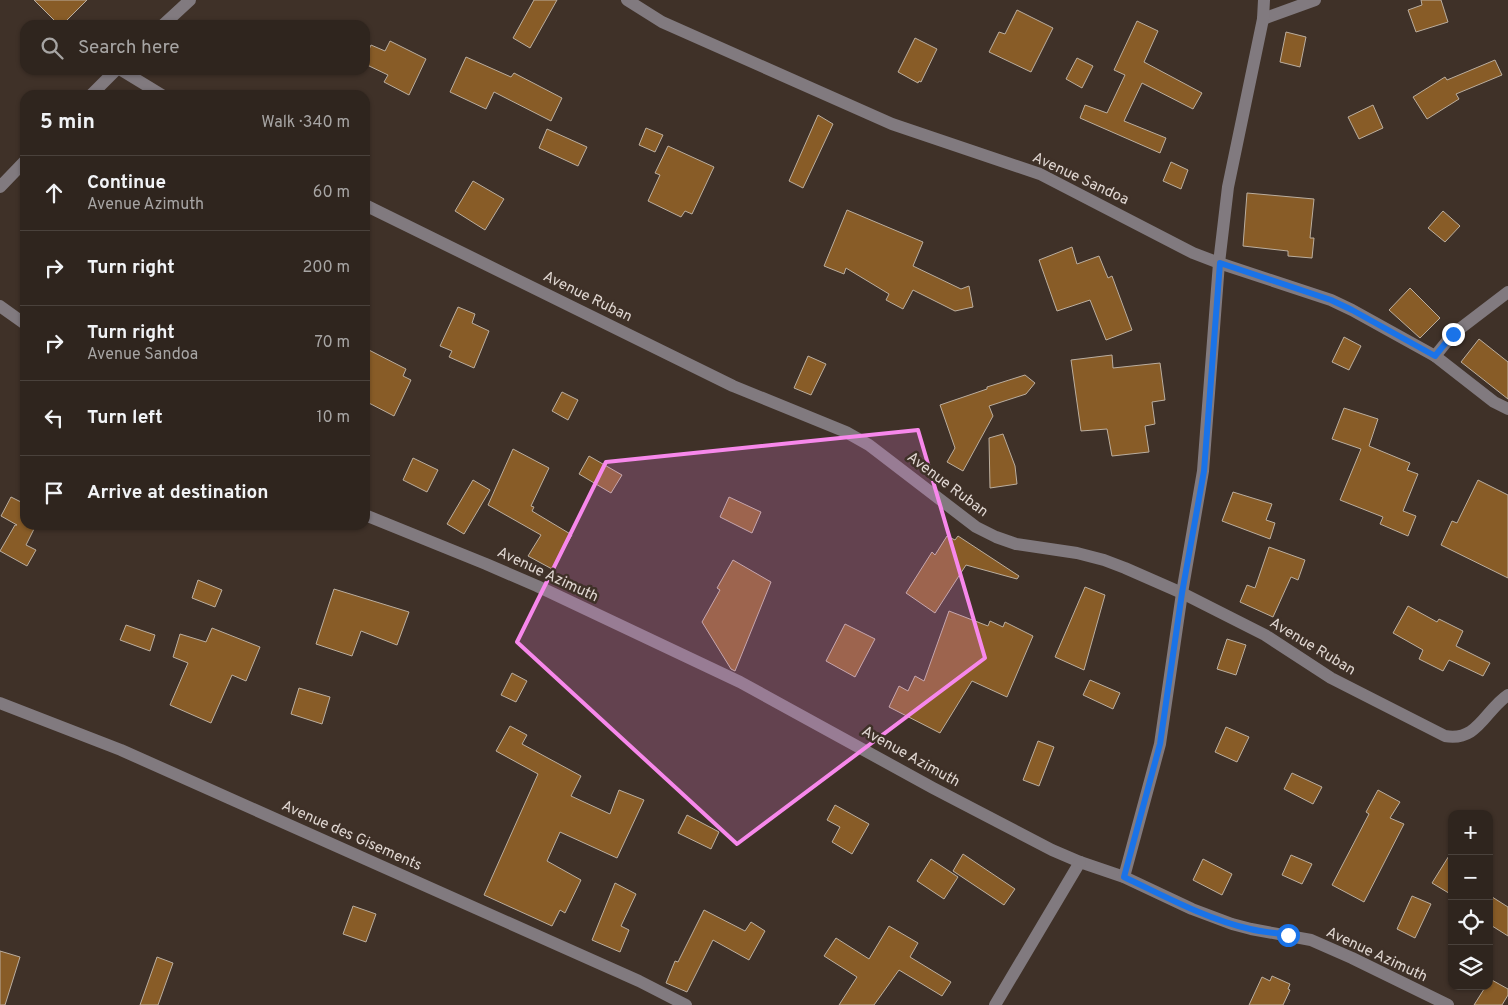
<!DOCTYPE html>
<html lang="en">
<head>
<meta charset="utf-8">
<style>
	:root { --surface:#2f251e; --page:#372d27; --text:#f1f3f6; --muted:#a7a5a4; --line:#4a423c }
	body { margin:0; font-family:Overpass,sans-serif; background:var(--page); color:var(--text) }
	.controls { position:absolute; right:15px; bottom:15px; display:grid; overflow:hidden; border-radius:10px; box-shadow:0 1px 4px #0004 }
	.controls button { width:45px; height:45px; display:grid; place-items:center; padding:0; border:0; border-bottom:1px solid var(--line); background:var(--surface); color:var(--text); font:25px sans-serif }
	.stop { position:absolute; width:15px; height:15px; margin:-11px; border:4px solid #1a73e8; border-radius:50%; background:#fff }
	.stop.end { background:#1a73e8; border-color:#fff; box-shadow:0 1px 5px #0008 }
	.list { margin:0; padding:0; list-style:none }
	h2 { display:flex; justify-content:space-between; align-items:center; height:65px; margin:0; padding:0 20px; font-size:21px }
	h2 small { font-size:16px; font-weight:400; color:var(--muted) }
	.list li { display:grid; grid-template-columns:32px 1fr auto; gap:15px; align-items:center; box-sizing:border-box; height:75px; padding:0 20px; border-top:1px solid var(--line) }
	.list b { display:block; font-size:19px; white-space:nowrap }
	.list p { margin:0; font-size:16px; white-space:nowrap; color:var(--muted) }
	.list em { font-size:16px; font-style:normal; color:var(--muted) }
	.icon { flex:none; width:28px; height:28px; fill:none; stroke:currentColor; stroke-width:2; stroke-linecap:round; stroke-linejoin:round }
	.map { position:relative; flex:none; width:1508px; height:1005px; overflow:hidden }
	.search { position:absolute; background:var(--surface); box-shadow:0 1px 4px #0004; left:20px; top:20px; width:350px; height:55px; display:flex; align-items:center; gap:12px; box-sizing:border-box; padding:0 18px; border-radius:15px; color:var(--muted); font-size:19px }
	.panel { position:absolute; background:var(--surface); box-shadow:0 1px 4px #0004; left:20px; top:90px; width:350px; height:440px; border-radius:15px }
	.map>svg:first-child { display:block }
	.building { fill:#885c27; stroke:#bbae9f }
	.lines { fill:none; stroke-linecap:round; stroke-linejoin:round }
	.minor { stroke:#817a7f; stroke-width:12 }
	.route { stroke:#1a73e8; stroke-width:6 }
	.marked { fill:#f788eb; fill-opacity:0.2; stroke:#f788eb; stroke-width:4; stroke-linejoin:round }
	.labels { text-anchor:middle; stroke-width:5; stroke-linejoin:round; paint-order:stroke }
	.street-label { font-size:15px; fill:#e0d7d2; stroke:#3f3128 }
</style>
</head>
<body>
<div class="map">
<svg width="1508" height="1005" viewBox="0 0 1508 1005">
	<rect width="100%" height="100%" fill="#3f3128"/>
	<!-- building -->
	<g class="building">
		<polygon points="34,0 87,0 62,25 59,25"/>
		<polygon points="534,0 557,0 530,48 513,38"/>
		<polygon points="1421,0 1441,0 1448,22 1416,32 1408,10 1422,5"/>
		<polygon points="1017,10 1053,28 1031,72 989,52 999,32 1005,34"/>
		<polygon points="1137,21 1158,31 1144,62 1202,93 1193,109 1142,83 1124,121 1166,138 1160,153 1080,118 1085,105 1107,113 1125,75 1114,70"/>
		<polygon points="1286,32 1306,37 1300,67 1280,62"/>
		<polygon points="915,38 937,49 921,82 919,81 918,83 898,72"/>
		<polygon points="390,41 426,59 409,95 384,82 388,75 365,64 365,58 371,45 385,51"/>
		<polygon points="466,57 511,77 514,73 562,98 551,121 494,92 486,109 450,92"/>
		<polygon points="1077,58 1093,66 1082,88 1066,79"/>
		<polygon points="1495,60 1502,75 1456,94 1459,99 1427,119 1413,97 1445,77 1447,80"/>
		<polygon points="1373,105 1383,128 1359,139 1348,117"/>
		<polygon points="818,115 833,124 803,188 789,181"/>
		<polygon points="646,128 663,135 655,152 639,145"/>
		<polygon points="547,129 587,147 578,166 539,148"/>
		<polygon points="668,146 714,167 692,214 685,211 681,217 648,201 660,175 655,173"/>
		<polygon points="1171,162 1188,170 1181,189 1163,181"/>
		<polygon points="473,181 504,199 485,230 455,211"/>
		<polygon points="1247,193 1314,199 1310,238 1314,238 1312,258 1288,256 1288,251 1243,246"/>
		<polygon points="847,210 923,242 913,266 961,289 969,286 973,307 955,311 913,290 903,309 886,300 889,294 846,268 844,274 824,266"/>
		<polygon points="1443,211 1460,226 1445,242 1428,228"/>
		<polygon points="1072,247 1077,264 1099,256 1108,278 1112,276 1132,330 1106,340 1090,300 1057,311 1039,260"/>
		<polygon points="1410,288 1440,318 1420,338 1389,310"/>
		<polygon points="458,307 475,314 472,323 489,331 474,368 449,357 452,351 440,346"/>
		<polygon points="1344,337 1361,346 1349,370 1332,362"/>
		<polygon points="1479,339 1508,362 1508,399 1461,362"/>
		<polygon points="365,348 406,369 403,376 411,380 394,416 365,401"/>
		<polygon points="1112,355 1113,368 1160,363 1165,400 1152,402 1155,424 1145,426 1149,452 1112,456 1107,429 1081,431 1071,360"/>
		<polygon points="808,356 826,364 811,395 794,388"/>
		<polygon points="1025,375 1035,383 1026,394 989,406 993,416 963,471 947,462 955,448 940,405 987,389 987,387"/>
		<polygon points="562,392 578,400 568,420 552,411"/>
		<polygon points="1344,408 1378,419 1369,446 1410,463 1407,470 1418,474 1403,511 1416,516 1408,536 1380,524 1383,517 1340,500 1361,449 1332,439"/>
		<polygon points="1003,434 1015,466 1017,484 990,488 989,438"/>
		<polygon points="513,449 549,468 531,506 534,507 532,511 572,535 552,569 528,556 541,535 488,505"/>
		<polygon points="589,456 622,475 611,493 579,474"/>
		<polygon points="413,458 438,470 427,492 403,480"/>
		<polygon points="473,480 490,490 464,534 447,524"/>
		<polygon points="1478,480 1508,495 1508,578 1441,545 1452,521 1457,523"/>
		<polygon points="1233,492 1272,504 1266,520 1275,523 1270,539 1222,521"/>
		<polygon points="11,497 25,504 25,525 36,525 26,545 36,550 27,566 0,551 15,525 17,525 1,516"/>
		<polygon points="729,497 761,512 752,533 720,517"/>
		<polygon points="947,536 955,540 958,536 1019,576 1017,579 966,565 935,613 906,593 932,552 935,555"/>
		<polygon points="1269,547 1305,560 1298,580 1291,577 1273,617 1240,602 1247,585 1255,588"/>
		<polygon points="733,560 771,582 735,671 731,669 702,622 720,590 717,588"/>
		<polygon points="198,580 222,590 215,607 192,598"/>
		<polygon points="1085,587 1105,595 1084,670 1055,657"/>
		<polygon points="334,589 409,612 397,645 361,631 352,656 316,644"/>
		<polygon points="1408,606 1437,622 1439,619 1463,631 1456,646 1490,663 1483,676 1449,660 1443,671 1419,659 1423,650 1393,633"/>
		<polygon points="949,611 988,626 990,621 1003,627 1005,622 1033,636 1007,697 972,681 940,733 889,707 899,686 908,691 915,676 924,681"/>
		<polygon points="845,624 875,639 855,677 826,661"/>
		<polygon points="126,625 155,635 150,651 120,640"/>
		<polygon points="212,628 260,647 246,681 232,675 211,723 170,705 188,663 173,657 180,634 206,642"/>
		<polygon points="1227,639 1246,645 1236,675 1217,669"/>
		<polygon points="512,673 527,681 516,702 501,695"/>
		<polygon points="1090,680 1120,693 1113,709 1083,695"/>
		<polygon points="299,688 330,697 322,724 291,714"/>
		<polygon points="510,726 527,735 522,744 581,776 571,796 610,814 619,790 644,800 617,858 560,832 547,861 581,880 565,913 560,910 552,926 484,895 538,774 496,751"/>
		<polygon points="1226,727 1249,737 1237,762 1215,752"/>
		<polygon points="1038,741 1054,747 1039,786 1023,780"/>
		<polygon points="1292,773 1322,787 1313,804 1284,789"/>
		<polygon points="1378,790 1400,802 1390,818 1404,824 1364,902 1332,885 1369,814 1366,812"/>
		<polygon points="835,805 869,824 852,854 832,842 840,827 827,820"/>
		<polygon points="687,815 719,832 711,849 678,833"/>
		<polygon points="1452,851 1452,895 1432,883"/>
		<polygon points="963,854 1015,889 1004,905 953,871"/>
		<polygon points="1291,855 1312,864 1302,884 1282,875"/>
		<polygon points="931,859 958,877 944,899 917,881"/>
		<polygon points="1203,859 1232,874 1222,895 1193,880"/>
		<polygon points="615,883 636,894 621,926 629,930 620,952 592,940"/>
		<polygon points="1489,895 1508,907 1508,936 1489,924"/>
		<polygon points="1412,896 1431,904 1415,938 1397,929"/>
		<polygon points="353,906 376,914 366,942 343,934"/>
		<polygon points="704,910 745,931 751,922 765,931 749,960 713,940 687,992 666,983 675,961 678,962"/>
		<polygon points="889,926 918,943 910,957 951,982 942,996 899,970 874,1005 839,1005 857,977 824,956 836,938 869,959"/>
		<polygon points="0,951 20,957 5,1005 0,1005"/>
		<polygon points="157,957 173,963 158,1005 140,1005"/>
		<polygon points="1272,976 1290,984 1288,989 1290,990 1283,1005 1249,1005 1262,977 1270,981"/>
		<polygon points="1490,979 1508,989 1508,995 1502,1005 1474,1005 1486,986 1489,986"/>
	</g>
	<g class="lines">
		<!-- minor -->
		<g class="minor">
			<polyline points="627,0 662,22 892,124 1040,174 1193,253 1219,263 1331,300 1352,310 1435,356 1494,402 1508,409"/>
			<polyline points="1263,19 1315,0"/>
			<polyline points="163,25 190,0"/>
			<polyline points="121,70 162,95"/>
			<polyline points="91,95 116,70"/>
			<polyline points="0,187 25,161"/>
			<path d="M365,205L733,386L846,432L869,445L976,527L996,537L1016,544L1077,553L1104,560L1125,568L1182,593L1265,635L1331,678L1445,736C1478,742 1485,710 1508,695"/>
			<polyline points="0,306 25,324"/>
			<polyline points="1435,356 1453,334 1508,292"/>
			<polyline points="365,515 486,564 537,586 740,682 933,788 1052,850 1080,862 1124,877 1192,909 1232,924 1251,929 1311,940 1352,958 1448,1005"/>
			<polyline points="0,703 121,750 639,981 686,1005"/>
			<polyline points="1124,877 1160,744 1182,593 1203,471 1219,263 1228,187 1263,19 1264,0"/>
			<polyline points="995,1005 1080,862"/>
		</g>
	</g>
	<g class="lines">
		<!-- route -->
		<path class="route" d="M1288,935C1276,933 1262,932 1250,929C1206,919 1164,896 1124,877L1160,744L1182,593L1204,471L1220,263L1331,300L1352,310L1435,356L1453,334"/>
	</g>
	<!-- marked area -->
	<path class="marked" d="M918,430L985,658L737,844L517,642L606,462Z"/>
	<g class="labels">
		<!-- street labels -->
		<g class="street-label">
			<text transform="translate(1081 178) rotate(25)" y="5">Avenue Sandoa</text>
			<text transform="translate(588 296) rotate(26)" y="5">Avenue Ruban</text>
			<text transform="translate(948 484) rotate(37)" y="5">Avenue Ruban</text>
			<text transform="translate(548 574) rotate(25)" y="5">Avenue Azimuth</text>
			<text transform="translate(1313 646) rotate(31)" y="5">Avenue Ruban</text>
			<text transform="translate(911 756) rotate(29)" y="5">Avenue Azimuth</text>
			<text transform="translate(352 835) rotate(24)" y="5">Avenue des Gisements</text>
			<text transform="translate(1377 954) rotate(25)" y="5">Avenue Azimuth</text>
		</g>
	</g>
</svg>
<div class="controls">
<button>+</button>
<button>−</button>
<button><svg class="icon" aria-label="locate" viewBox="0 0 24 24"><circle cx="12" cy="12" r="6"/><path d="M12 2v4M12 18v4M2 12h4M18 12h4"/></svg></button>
<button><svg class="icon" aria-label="layers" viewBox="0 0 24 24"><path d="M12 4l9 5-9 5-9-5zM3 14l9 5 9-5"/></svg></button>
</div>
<div class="stop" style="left:1288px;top:935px"></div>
<div class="stop end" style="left:1453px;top:334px"></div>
<div class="search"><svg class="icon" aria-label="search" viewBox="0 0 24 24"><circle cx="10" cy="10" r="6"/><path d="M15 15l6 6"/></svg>Search here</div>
<section class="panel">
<h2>5 min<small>Walk · 340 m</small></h2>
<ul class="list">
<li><svg class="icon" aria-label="ahead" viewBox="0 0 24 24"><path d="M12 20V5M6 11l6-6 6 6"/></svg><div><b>Continue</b><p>Avenue Azimuth</p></div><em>60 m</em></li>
<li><svg class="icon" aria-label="right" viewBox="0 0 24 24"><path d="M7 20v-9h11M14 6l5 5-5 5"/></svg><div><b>Turn right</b></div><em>200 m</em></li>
<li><svg class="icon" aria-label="right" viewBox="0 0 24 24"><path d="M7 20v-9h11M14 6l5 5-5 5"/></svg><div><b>Turn right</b><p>Avenue Sandoa</p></div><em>70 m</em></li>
<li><svg class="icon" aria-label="left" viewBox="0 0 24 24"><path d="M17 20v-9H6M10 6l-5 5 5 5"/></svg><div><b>Turn left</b></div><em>10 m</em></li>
<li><svg class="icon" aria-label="arrive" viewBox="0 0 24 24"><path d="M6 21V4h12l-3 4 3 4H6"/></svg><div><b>Arrive at destination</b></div></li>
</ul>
</section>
</div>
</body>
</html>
